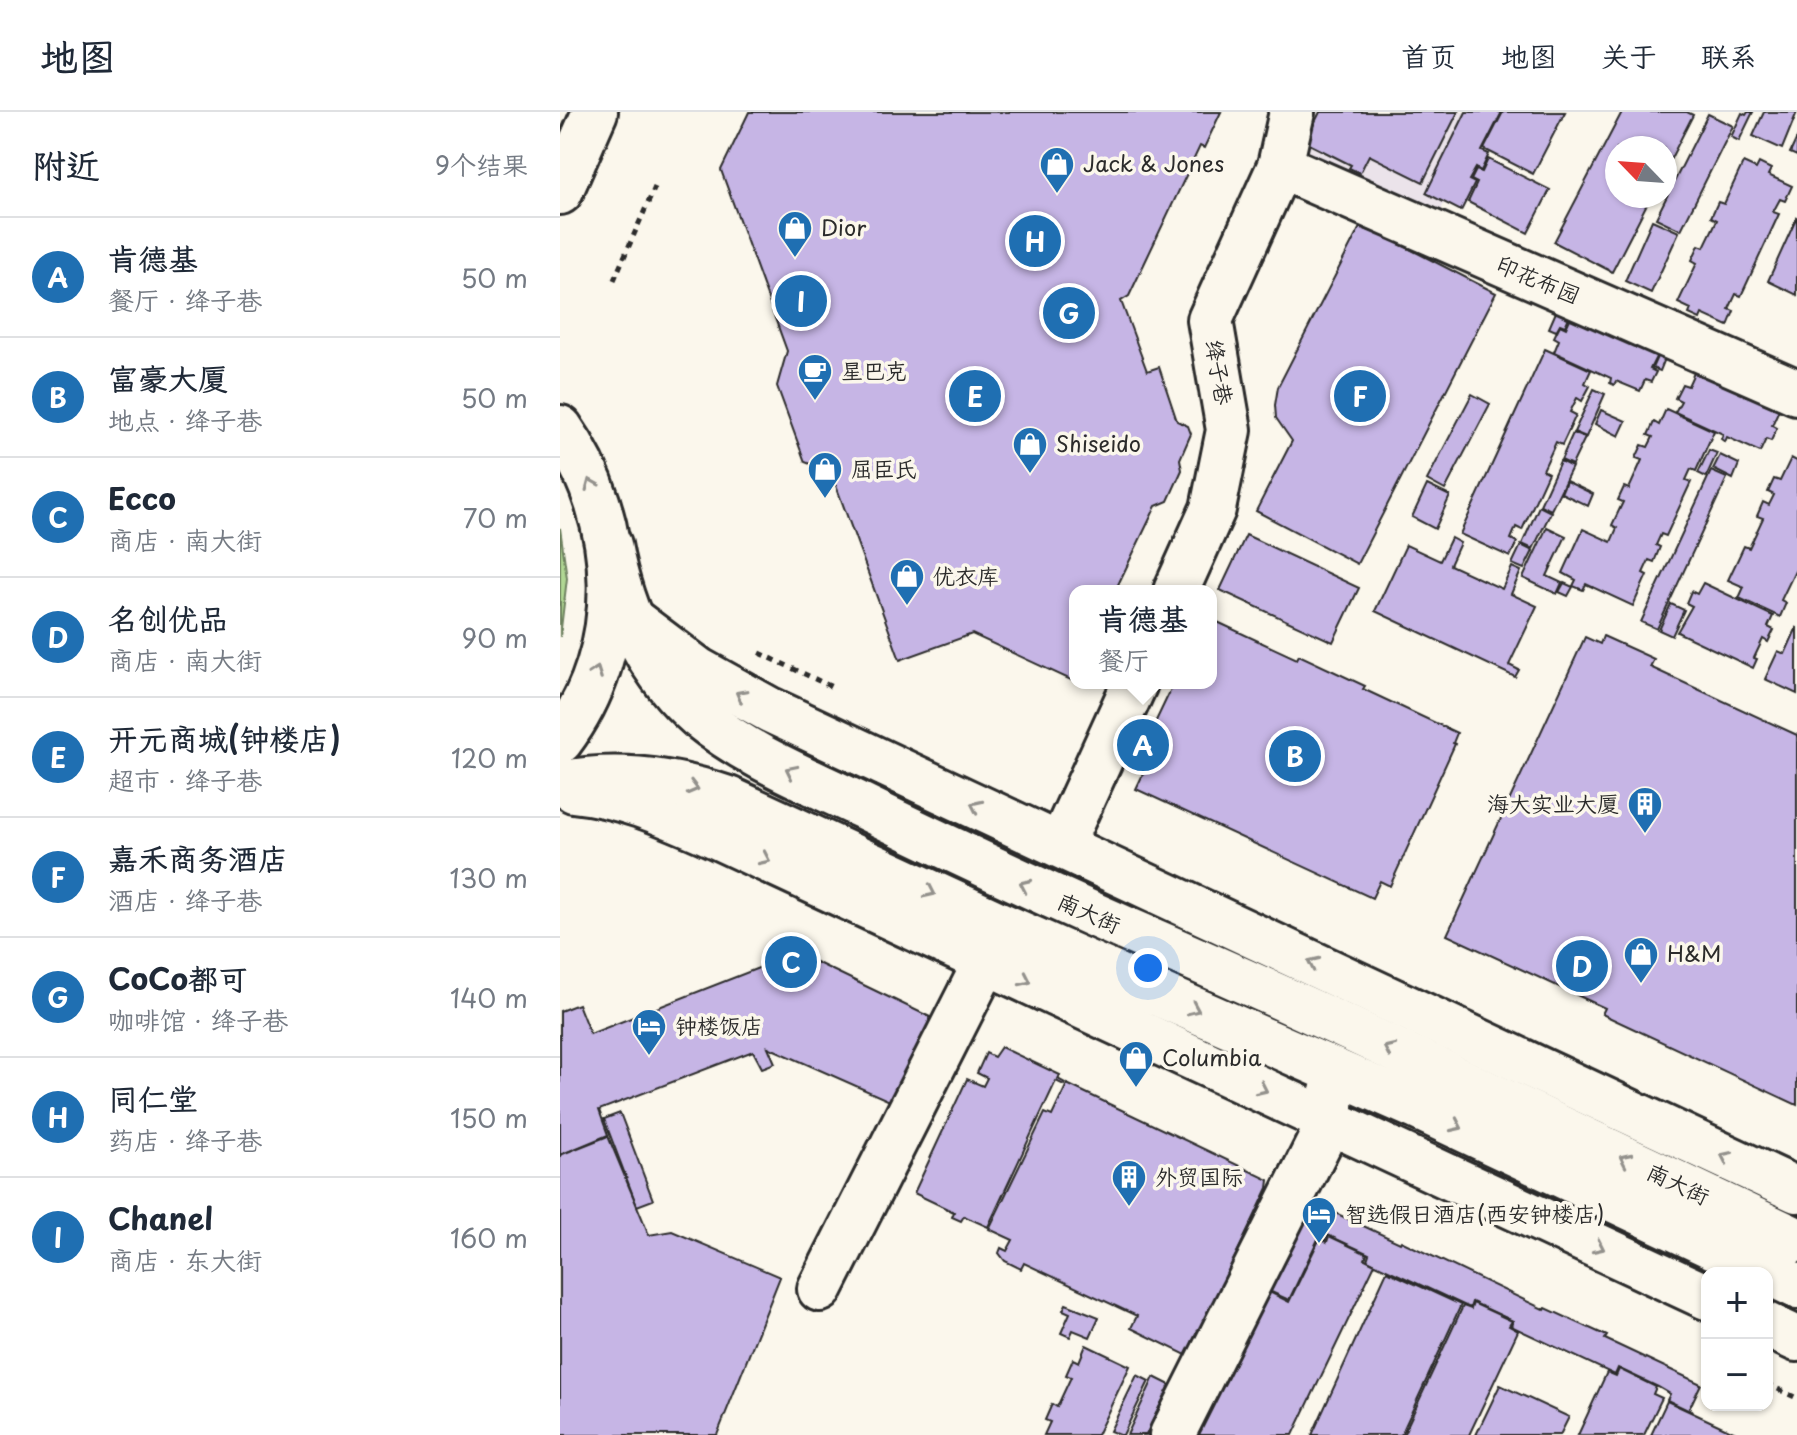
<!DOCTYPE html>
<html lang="zh">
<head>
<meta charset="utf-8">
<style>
	:root { --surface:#fff; --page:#f6f6f7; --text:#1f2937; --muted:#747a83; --line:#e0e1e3; --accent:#1f6fb2 }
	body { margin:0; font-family:"Playpen Sans","LXGW WenKai TC",sans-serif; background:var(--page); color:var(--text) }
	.controls { position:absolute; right:24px; bottom:24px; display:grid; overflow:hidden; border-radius:16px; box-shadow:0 2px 6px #0004 }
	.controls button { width:72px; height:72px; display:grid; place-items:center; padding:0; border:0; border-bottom:2px solid var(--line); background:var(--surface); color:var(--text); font:40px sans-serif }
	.compass { position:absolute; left:1045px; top:24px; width:72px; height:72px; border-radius:50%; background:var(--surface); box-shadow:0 2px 6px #0004; rotate:295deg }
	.you { position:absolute; left:588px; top:856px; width:28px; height:28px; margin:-20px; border:6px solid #fff; border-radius:50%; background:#1a73e8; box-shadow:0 0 0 12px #1a73e833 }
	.badge { display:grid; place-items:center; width:52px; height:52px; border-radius:50%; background:var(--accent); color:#fff; font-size:26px; font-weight:700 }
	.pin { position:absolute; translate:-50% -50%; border:4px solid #fff; box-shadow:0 2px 8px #0006 }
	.popup { position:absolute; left:509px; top:473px; width:148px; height:104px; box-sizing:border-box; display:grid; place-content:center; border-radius:16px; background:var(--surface); filter:drop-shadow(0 2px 6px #0005); font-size:26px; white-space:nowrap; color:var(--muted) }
	.popup b { font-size:30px; color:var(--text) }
	.popup::after { content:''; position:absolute; left:50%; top:100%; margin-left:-16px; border:16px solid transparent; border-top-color:var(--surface) }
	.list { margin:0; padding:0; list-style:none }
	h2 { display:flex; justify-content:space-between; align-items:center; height:104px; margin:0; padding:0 32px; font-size:34px }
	h2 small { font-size:26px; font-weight:400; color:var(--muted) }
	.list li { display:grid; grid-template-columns:52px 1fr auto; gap:24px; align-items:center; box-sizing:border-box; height:120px; padding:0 32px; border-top:2px solid var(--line) }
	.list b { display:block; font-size:30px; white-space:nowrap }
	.list p { margin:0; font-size:26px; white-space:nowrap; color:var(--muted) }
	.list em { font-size:26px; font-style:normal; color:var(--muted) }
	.map { position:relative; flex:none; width:1237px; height:1323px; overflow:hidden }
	header { display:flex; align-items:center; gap:48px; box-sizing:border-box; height:112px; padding:0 40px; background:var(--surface); border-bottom:2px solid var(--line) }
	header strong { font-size:38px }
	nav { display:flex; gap:44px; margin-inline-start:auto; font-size:28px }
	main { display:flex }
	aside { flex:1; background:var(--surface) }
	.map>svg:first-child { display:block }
	.built { fill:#ebe3ea }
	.green { fill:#b0d793; stroke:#6e815f; stroke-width:2 }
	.building { fill:#c6b5e5; stroke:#2b2b2b; stroke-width:2 }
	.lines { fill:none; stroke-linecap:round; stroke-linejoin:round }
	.minor-casing { stroke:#2b2b2b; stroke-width:50 }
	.major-casing { stroke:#2b2b2b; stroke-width:50 }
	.path { stroke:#2b2b2b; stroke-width:5; stroke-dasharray:6 6; stroke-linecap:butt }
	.minor { stroke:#fbf7ec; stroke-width:44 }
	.major { stroke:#fbf7ec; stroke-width:44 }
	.oneway { stroke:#93918c }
	.labels { text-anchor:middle; stroke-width:7; stroke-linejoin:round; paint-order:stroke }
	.poi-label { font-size:22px; fill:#2b2b2b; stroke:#fbf7ec; text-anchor:start }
	.street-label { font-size:22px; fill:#2b2b2b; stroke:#fbf7ec }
</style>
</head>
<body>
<header>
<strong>地图</strong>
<nav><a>首页</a><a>地图</a><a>关于</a><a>联系</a></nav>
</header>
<main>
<aside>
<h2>附近<small>9个结果</small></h2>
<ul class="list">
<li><span class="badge">A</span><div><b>肯德基</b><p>餐厅 · 绛子巷</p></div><em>50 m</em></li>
<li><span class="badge">B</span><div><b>富豪大厦</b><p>地点 · 绛子巷</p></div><em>50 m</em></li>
<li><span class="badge">C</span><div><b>Ecco</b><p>商店 · 南大街</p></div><em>70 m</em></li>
<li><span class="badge">D</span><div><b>名创优品</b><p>商店 · 南大街</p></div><em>90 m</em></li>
<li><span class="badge">E</span><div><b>开元商城(钟楼店)</b><p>超市 · 绛子巷</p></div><em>120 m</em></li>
<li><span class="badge">F</span><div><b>嘉禾商务酒店</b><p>酒店 · 绛子巷</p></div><em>130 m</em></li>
<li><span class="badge">G</span><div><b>CoCo都可</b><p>咖啡馆 · 绛子巷</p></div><em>140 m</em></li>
<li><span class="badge">H</span><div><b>同仁堂</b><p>药店 · 绛子巷</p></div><em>150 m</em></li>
<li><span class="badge">I</span><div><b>Chanel</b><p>商店 · 东大街</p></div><em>160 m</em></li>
</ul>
</aside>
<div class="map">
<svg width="1237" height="1323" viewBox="0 0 1237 1323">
	<rect width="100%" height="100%" fill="#fbf7ec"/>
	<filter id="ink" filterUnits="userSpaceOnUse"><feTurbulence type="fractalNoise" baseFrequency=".0125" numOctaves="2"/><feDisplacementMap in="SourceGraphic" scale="16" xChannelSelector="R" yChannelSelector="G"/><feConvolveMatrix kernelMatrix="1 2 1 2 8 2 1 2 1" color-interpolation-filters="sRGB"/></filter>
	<g filter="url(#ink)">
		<!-- built -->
		<polygon class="built" points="744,0 927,0 875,111 732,51"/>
		<!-- green -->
		<polygon class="green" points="0,416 7,466 0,525"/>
		<!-- building -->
		<g class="building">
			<polygon points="189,0 661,0 644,36 640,34 569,184 561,189 587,259 599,255 617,309 628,314 631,322 620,347 622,358 608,389 596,394 555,479 515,479 515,561 511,568 412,522 340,548 271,360 245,350 217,274 227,239 161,58"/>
			<polygon points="760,0 898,0 863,70 809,43 800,61 789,56 791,53 745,30"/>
			<polygon points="906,0 942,0 922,39 929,42 921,59 916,56 909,68 915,71 901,99 866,81"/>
			<polygon points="943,0 1005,0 973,62 924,37"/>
			<polygon points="1062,0 1127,0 1133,3 1105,58 1105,36 1057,36 1057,84 1091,84 1052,160 994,130"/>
			<polygon points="1188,0 1193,0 1179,29 1171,25 1182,1 1186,3"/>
			<polygon points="1204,0 1237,0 1222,37 1193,24"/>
			<polygon points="1148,2 1173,14 1121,118 1096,106"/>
			<polygon points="1237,26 1237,44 1230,41"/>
			<polygon points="928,47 990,78 968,121 908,90 917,71 911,68 916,58 922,60"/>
			<polygon points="1183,51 1196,57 1199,51 1211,57 1208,63 1232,74 1225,89 1220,87 1213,100 1219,102 1181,184 1176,182 1169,197 1174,199 1168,214 1142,202 1140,207 1129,202 1131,197 1118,191 1137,151 1132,148 1139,133 1144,135 1157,108 1151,105 1158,90 1164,92"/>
			<polygon points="1237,105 1237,183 1208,169"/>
			<polygon points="1092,108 1119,120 1091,181 1065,169"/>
			<polygon points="800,115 830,127 936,181 797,452 696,399 732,329 716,306 715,293 718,275"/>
			<polygon points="999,193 1012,199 1005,214 1000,212 996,219 989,216"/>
			<polygon points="1014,198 1100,237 1090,257 1096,260 1091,270 1085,268 1080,279 1056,269 1054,273 1050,271 1051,266 994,240 999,228 994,225 1000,213 1006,216"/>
			<polygon points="1101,236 1108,239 1100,259 1092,256"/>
			<polygon points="985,237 1031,258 1025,271 1030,274 1022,289 1017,286 1010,300 1016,303 1002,333 996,330 983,358 988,361 962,418 956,415 954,420 951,427 957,430 950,445 900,422"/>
			<polygon points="1137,254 1221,293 1212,313 1217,316 1211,329 1206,327 1200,340 1167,325 1165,330 1161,327 1163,322 1115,300 1121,289 1115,286 1122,272 1128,274"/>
			<polygon points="1034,277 1045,282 1026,325 1014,320"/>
			<polygon points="912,282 930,292 885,378 867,368"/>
			<polygon points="1106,297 1154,319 1136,359 1131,357 1126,368 1131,370 1106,424 1101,422 1096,433 1100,435 1094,450 1089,448 1083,461 1087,463 1073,494 1026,472 1023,478 1013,474 1016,468 1003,461 1023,417 1051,430 1057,416 1052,413 1063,390 1058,388 1064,375 1069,377 1082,348 1076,346 1082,333 1088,335 1093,325 1088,323 1094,310 1099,313"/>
			<polygon points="1041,298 1066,309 1059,324 1035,312"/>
			<polygon points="1013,321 1025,326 1012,353 1001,348"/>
			<polygon points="1149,338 1157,341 1146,365 1138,361"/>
			<polygon points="1160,343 1179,352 1173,367 1153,357"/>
			<polygon points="1231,346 1237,349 1237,460 1235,459 1221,488 1226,491 1220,505 1179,486 1184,475 1168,468 1184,434 1189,436 1203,406 1197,404 1203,390 1209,393 1214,383 1208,380 1214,367 1220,369"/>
			<polygon points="1000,349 1012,355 991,398 980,393"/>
			<polygon points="1151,359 1167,366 1097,517 1081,510"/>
			<polygon points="1006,369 1033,382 1028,394 1001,381"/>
			<polygon points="867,373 890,384 875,417 852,405"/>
			<polygon points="979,394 991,400 973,437 962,432"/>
			<polygon points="987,415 1006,424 987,464 1002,471 997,482 963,466"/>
			<polygon points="686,423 799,476 773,530 660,478"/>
			<polygon points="891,426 900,431 890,453 942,477 952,455 961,459 951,482 977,494 949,553 959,558 955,565 815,499 846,433 880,449"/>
			<polygon points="961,433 973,439 964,457 952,452"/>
			<polygon points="1004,471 1013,475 1008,484 999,480"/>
			<polygon points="1143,471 1213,504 1208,515 1214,518 1208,530 1203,527 1194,546 1197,547 1193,556 1117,520 1132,494 1126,491 1131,479 1137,482"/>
			<polygon points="1111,492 1124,498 1112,524 1099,518"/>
			<polygon points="651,507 737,547 739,543 805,574 803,577 897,621 893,631 895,632 830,774 820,769 812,786 576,677 584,660 574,655 614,571 651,571"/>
			<polygon points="1237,515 1237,582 1205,567 1218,539 1225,542"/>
			<polygon points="1043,524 1094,547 1090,555 1237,623 1237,993 1042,902 1045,896 887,823 1025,525 1040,532"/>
			<polygon points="237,841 372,906 373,913 332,990 208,935 215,951 202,956 193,939 39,998 48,1023 0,1043 0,899 18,892 30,922"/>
			<polygon points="441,935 500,963 498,967 505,971 504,973 496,969 428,1115 404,1104 401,1109 392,1105 394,1100 354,1081 407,967 423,974 427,966 417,961 426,941 434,945"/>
			<polygon points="507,972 709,1068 708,1076 628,1244 571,1216 577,1204 464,1151 461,1157 445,1149 439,1141 441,1136 447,1139 453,1128 429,1117 485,1001 492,1004"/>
			<polygon points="60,1001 93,1088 77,1094 44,1007"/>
			<polygon points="48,1024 89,1123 112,1119 220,1165 157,1323 0,1323 0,1043"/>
			<polygon points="745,1087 840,1131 841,1129 985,1198 986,1196 1047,1224 1045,1227 1141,1272 1129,1297 1132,1300 1107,1288 1110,1282 1098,1275 1058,1256 1055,1263 951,1214 953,1209 912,1190 910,1196 807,1148 809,1142 768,1123 766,1128 759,1125 729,1188 696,1173"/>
			<polygon points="769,1124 807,1142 805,1147 815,1152 733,1323 630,1323 701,1176 729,1190 760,1126 767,1130"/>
			<polygon points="827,1159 901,1193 841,1323 752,1323"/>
			<polygon points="913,1191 952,1209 949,1214 958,1219 909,1323 843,1323 903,1194 911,1197"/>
			<polygon points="506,1192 539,1205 530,1225 513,1218 510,1225 501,1221 510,1201 503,1198"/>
			<polygon points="526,1233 570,1254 537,1323 484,1323 490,1310 485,1308 492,1292 497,1295 511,1265 506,1263 513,1247 519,1250"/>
			<polygon points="1059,1257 1096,1275 1093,1282 1102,1286 1084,1323 1018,1323 1047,1260 1056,1264"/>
			<polygon points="577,1263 589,1269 563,1323 560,1323 550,1319"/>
			<polygon points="594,1265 610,1273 586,1323 567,1323"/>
			<polygon points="940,1273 1009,1305 1000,1323 916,1323"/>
			<polygon points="1107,1289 1180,1323 1091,1323"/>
		</g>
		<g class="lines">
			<!-- minor casing -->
			<g class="minor-casing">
				<g id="minor">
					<polyline points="720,54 1237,280"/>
					<polyline points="616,479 653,397 669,318 650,208 720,54 732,0"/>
					<polyline points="69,506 138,558 210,598 1237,1078"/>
					<path d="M14,678C64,683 106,702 152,722L1147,1185"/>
					<polyline points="501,733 575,571"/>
					<polyline points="260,1177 439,824"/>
					<polyline points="1207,1213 1237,1227"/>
					<polyline points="612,1323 770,1009 772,980"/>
				</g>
			</g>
			<!-- major casing -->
			<g class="major-casing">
				<g id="major">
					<polyline points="0,80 35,0"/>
					<path d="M0,316C65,408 70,537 0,629"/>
					<path d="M49,433C61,499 88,560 140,605C188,644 246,667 302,694C402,743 503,790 605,834C818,927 1027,1029 1237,1128"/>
					<path d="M0,672C58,660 113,668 168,687L443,814L857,995L1237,1174"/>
				</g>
			</g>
			<!-- path -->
			<g class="path">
				<polyline points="54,168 95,75"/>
				<polyline points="200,541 272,575"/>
				<polyline points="1207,1272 1237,1286"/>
			</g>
			<!-- minor -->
			<use href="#minor" class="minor"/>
			<!-- major -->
			<use href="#major" class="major"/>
		</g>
		<!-- one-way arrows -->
		<defs><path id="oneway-chevron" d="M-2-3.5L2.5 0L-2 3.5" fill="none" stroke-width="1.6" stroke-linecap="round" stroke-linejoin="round" transform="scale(2)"/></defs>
		<g class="oneway">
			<use href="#oneway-chevron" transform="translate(31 372) rotate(-113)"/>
			<use href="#oneway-chevron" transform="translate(36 560) rotate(-70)"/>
			<use href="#oneway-chevron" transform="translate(181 583) rotate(-152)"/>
			<use href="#oneway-chevron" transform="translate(231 659) rotate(-154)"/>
			<use href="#oneway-chevron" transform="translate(133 676) rotate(15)"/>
			<use href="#oneway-chevron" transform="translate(416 694) rotate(-155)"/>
			<use href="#oneway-chevron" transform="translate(205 747) rotate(25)"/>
			<use href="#oneway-chevron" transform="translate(465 773) rotate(-155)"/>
			<use href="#oneway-chevron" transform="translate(370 780) rotate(25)"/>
			<use href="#oneway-chevron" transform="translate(753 851) rotate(-155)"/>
			<use href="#oneway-chevron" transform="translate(466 868) rotate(25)"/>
			<use href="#oneway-chevron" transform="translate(634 897) rotate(24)"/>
			<use href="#oneway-chevron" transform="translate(829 937) rotate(-155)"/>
			<use href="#oneway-chevron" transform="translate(702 977) rotate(25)"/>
			<use href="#oneway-chevron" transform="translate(897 1014) rotate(25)"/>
			<use href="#oneway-chevron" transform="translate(1166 1045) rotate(-155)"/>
			<use href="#oneway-chevron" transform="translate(1065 1047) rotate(-155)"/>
			<use href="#oneway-chevron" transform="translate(1039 1135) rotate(25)"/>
		</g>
	</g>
	<!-- icons -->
	<defs>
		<g id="shop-pin" transform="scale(1.8)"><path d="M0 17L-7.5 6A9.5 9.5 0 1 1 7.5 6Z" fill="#1f6fb2" stroke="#fbf7ec"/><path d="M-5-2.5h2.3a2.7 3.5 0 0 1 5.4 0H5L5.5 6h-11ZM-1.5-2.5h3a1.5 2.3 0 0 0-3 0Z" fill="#fff"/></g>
		<g id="cafe-pin" transform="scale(1.8)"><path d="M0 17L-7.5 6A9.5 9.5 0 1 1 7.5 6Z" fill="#1f6fb2" stroke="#fbf7ec"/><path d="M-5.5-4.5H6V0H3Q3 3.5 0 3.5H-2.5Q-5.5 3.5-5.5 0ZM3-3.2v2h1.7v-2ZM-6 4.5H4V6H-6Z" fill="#fff"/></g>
		<g id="building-pin" transform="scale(1.8)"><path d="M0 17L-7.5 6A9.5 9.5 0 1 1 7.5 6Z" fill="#1f6fb2" stroke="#fbf7ec"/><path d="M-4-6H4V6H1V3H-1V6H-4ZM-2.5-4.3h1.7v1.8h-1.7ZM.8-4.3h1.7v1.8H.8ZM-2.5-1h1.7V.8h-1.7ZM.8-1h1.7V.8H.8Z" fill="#fff"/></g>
		<g id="hotel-pin" transform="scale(1.8)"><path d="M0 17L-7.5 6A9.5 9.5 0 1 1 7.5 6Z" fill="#1f6fb2" stroke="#fbf7ec"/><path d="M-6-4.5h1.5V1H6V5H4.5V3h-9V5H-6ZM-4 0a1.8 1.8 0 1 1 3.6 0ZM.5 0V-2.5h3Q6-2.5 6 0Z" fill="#fff"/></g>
	</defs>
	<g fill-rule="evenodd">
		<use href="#shop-pin" x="497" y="52"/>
		<use href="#shop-pin" x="235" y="116"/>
		<use href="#cafe-pin" x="255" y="259"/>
		<use href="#shop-pin" x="470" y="332"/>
		<use href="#shop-pin" x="265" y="357"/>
		<use href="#shop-pin" x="347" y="464"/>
		<use href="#building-pin" x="1085" y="692"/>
		<use href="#shop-pin" x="1081" y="842"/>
		<use href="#hotel-pin" x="89" y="914"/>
		<use href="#shop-pin" x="576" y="946"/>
		<use href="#building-pin" x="569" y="1065"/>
		<use href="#hotel-pin" x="759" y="1102"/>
	</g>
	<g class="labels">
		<!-- poi labels -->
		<g class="poi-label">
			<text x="523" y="60">Jack &amp; Jones</text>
			<text x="261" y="124">Dior</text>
			<text x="281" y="267">星巴克</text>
			<text x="496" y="340">Shiseido</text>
			<text x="291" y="365">屈臣氏</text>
			<text x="373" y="472">优衣库</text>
			<text x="1059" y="700" text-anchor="end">海大实业大厦</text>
			<text x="1107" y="850">H&amp;M</text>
			<text x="115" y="922">钟楼饭店</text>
			<text x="602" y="954">Columbia</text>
			<text x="595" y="1073">外贸国际</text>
			<text x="785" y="1110">智选假日酒店(西安钟楼店)</text>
		</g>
		<!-- street labels -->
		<g class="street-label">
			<text transform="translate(978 168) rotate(23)" y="8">印花布园</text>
			<text transform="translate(659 260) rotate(80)" y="8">绛子巷</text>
			<text transform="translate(529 801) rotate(24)" y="8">南大街</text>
			<text transform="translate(1118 1072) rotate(25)" y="8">南大街</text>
		</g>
	</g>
</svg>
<div class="controls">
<button>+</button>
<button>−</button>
</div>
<svg class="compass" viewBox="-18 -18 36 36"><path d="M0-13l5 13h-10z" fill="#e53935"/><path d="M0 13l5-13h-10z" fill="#747a83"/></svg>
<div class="you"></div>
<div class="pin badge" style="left:583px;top:633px">A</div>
<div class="popup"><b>肯德基</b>餐厅</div>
<div class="pin badge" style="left:735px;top:644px">B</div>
<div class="pin badge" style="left:231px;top:850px">C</div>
<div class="pin badge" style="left:1022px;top:854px">D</div>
<div class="pin badge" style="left:415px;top:284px">E</div>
<div class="pin badge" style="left:800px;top:284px">F</div>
<div class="pin badge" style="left:509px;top:201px">G</div>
<div class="pin badge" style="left:475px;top:129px">H</div>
<div class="pin badge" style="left:241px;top:189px">I</div>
</div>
</main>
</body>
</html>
